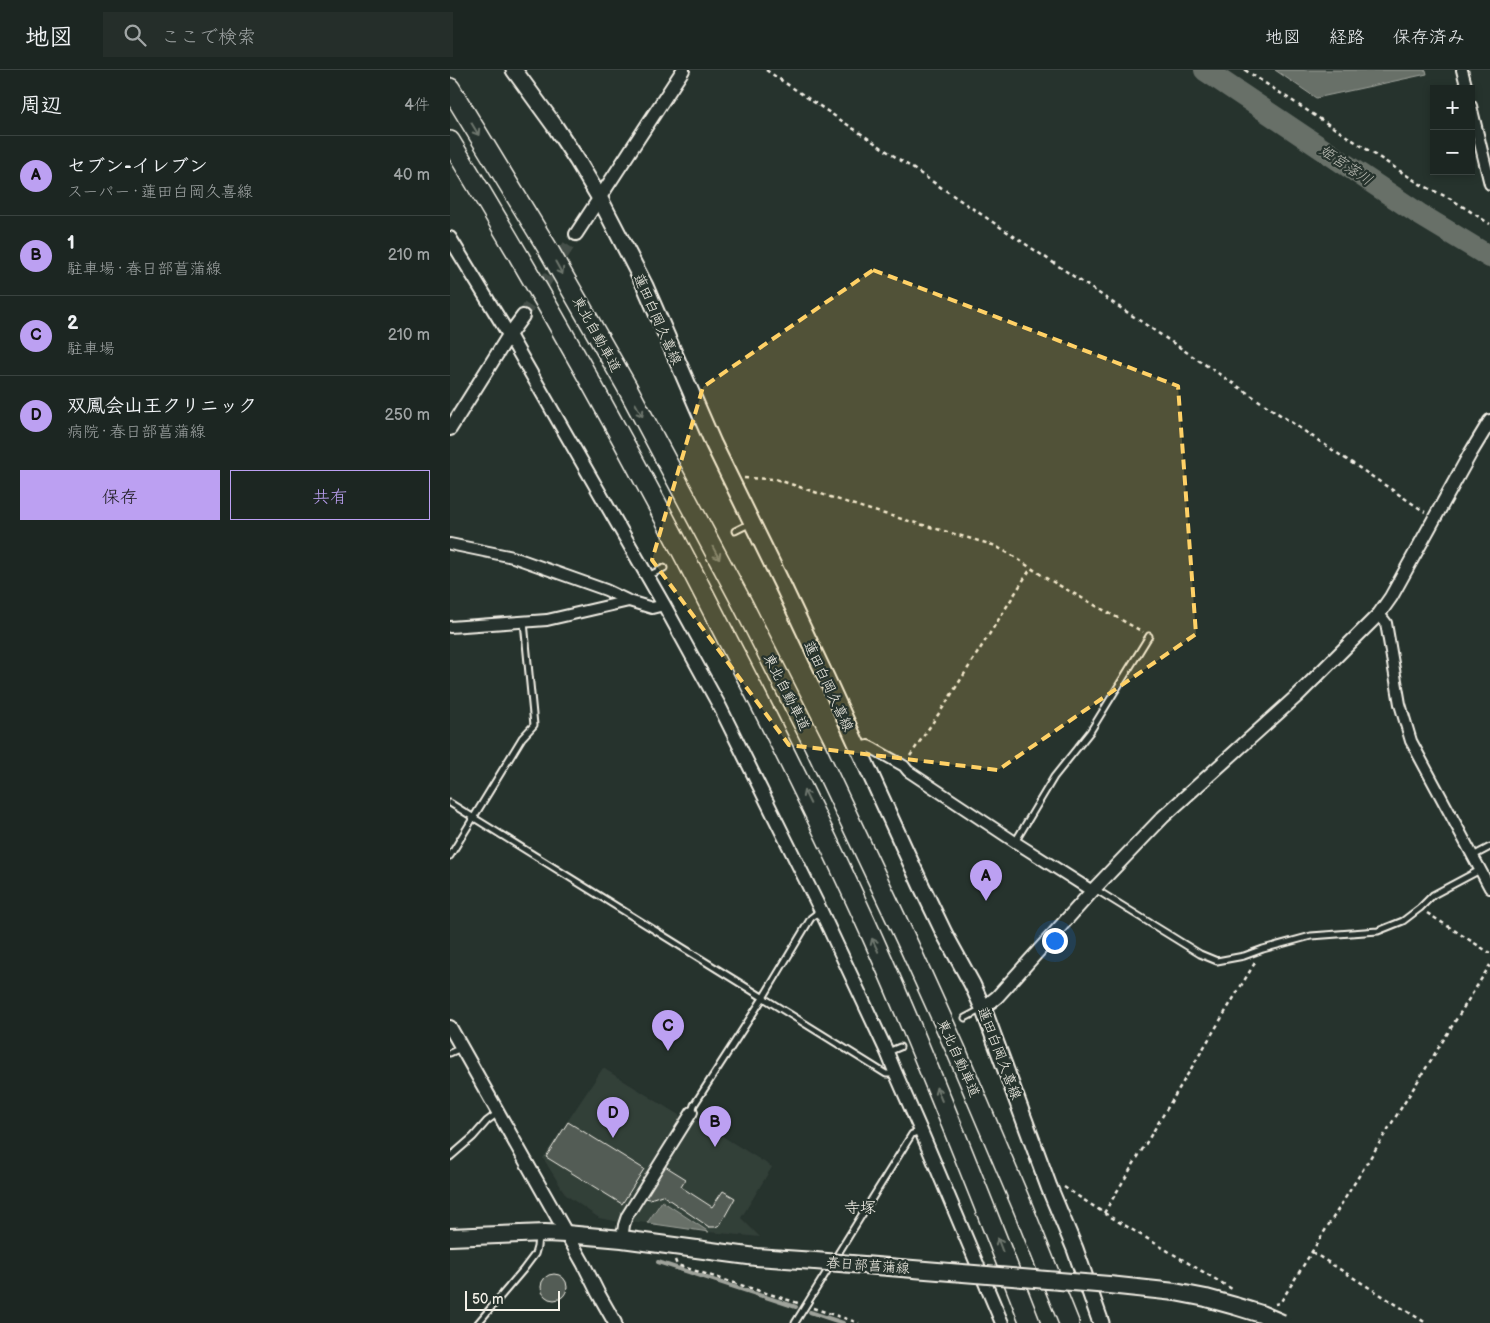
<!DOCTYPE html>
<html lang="ja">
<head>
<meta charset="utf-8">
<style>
	:root { --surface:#1c2622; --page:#252e2a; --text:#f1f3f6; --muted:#a0a5a5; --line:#3a4340; --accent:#bca0f2 }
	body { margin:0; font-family:"Balsamiq Sans","Klee One",sans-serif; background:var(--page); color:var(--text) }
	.controls { position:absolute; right:15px; top:15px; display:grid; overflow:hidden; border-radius:0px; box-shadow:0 2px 8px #0003 }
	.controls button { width:45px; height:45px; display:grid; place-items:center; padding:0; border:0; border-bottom:1px solid var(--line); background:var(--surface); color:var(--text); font:25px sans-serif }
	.scale { position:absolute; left:15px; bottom:12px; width:95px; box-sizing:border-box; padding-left:5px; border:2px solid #f4f1e8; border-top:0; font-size:14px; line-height:18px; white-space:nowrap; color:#f4f1e8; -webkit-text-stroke:4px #26332d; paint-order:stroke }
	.you { position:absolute; left:604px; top:870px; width:18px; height:18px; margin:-12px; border:4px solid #fff; border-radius:50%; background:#1a73e8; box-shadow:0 0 0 8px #1a73e833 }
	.badge { display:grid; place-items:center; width:32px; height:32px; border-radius:50%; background:var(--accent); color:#111; font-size:16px; font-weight:700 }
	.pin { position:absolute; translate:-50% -41px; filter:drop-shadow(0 1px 2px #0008) }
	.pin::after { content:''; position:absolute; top:26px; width:18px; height:15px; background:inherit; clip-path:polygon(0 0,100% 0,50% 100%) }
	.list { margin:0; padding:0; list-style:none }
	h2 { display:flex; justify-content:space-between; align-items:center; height:65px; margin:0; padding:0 20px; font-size:21px }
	h2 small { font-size:16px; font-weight:400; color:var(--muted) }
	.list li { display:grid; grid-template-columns:32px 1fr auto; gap:15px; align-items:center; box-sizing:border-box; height:80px; padding:0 20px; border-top:1px solid var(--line) }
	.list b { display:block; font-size:19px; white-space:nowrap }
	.list p { margin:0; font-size:16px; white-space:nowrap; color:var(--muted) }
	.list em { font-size:16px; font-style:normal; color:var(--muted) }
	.actions { display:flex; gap:10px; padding:15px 20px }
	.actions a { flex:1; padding:11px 0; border:1px solid var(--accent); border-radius:0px; text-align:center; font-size:18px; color:var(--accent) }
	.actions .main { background:var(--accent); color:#111 }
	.icon { flex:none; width:28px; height:28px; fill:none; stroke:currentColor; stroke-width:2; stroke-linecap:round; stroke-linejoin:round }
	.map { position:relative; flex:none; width:1040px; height:1253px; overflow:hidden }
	header { display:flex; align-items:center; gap:30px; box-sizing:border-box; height:70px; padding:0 25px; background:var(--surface); border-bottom:1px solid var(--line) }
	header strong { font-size:24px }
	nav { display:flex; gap:28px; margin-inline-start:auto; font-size:18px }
	.search { width:350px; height:45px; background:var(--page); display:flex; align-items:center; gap:12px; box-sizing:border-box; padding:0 18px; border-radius:0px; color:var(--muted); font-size:19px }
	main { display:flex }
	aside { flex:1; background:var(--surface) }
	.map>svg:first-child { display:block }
	.built { fill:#333f39 }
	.water { fill:#676f68; stroke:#9fa39b }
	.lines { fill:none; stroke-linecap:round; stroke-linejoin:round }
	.stream { stroke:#9fa39b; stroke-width:4 }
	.river { stroke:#676f68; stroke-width:22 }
	.building { fill:#525c55; stroke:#f4f1e8 }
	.tertiary-tunnel { stroke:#455049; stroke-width:12; stroke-dasharray:12 6; stroke-linecap:butt }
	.service-casing { stroke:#f4f1e8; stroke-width:9 }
	.minor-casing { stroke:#f4f1e8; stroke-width:14 }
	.tertiary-casing { stroke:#f4f1e8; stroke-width:16 }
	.secondary-casing { stroke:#f4f1e8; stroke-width:19 }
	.primary-casing { stroke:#f4f1e8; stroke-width:20 }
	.motorway-casing { stroke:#f4f1e8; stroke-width:22 }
	.path { stroke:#f4f1e8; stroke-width:2.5; stroke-dasharray:4 4; stroke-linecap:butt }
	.service { stroke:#26332d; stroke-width:5 }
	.minor { stroke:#26332d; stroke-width:10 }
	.tertiary { stroke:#26332d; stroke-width:12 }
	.secondary { stroke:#26332d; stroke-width:15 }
	.primary { stroke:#26332d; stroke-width:16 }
	.motorway { stroke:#26332d; stroke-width:19 }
	.primary-bridge-casing { stroke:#f4f1e8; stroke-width:20; stroke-linecap:butt }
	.primary-bridge { stroke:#26332d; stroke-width:16 }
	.oneway { stroke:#6e766e }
	.marked { fill:#ffd166; fill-opacity:0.2; stroke:#ffd166; stroke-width:4; stroke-dasharray:10 6; stroke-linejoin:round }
	.labels { text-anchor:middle; stroke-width:4.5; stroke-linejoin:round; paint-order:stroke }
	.street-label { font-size:14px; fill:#f4f1e8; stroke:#26332d }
	.water-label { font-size:15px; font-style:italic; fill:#bcbdb5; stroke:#26332d }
	.quarter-label { font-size:16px; fill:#f4f1e8; stroke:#26332d }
</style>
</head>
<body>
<header>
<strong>地図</strong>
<div class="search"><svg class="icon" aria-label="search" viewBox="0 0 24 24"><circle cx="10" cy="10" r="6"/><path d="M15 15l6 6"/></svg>ここで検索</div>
<nav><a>地図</a><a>経路</a><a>保存済み</a></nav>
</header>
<main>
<aside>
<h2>周辺<small>4件</small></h2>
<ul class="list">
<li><span class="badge">A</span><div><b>セブン-イレブン</b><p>スーパー · 蓮田白岡久喜線</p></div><em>40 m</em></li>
<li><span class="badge">B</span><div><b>1</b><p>駐車場 · 春日部菖蒲線</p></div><em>210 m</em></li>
<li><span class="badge">C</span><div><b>2</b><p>駐車場</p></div><em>210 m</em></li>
<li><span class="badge">D</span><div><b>双鳳会山王クリニック</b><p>病院 · 春日部菖蒲線</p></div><em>250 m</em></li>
</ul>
<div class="actions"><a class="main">保存</a><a>共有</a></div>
</aside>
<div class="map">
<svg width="1040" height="1253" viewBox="0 0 1040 1253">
	<rect width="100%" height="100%" fill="#26332d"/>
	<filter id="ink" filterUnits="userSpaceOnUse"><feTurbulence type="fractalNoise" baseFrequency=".02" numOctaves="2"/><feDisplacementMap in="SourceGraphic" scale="10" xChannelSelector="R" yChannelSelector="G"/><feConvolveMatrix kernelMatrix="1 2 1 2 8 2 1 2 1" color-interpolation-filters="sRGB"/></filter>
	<g filter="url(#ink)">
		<!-- built -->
		<g class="built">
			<polygon points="153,998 232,1047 170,1152 149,1148 116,1125 93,1088"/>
			<polygon points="243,1048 322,1097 291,1148 310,1167 259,1162 212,1131 197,1153 179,1151"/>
		</g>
		<!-- water -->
		<g class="water">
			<polygon points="825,0 976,0 977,4 866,28"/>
			<polygon points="212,1131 259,1162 197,1153"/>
		</g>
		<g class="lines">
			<!-- stream -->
			<g class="stream">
				<polyline points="208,1192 346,1237"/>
				<polyline points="360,1242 393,1253"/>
			</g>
			<!-- river -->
			<polyline class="river" points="755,0 969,144 1040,187"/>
		</g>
		<!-- building -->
		<g class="building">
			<polygon points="118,1052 194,1099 172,1134 96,1087"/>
			<polygon points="215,1096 236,1109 231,1117 262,1137 273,1121 285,1128 270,1155 265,1157 259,1157 212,1125 200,1129 195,1128"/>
			<circle cx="104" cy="1217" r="13"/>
		</g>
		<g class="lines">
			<!-- tertiary-tunnel -->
			<polyline class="tertiary-tunnel" points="73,246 126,164"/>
			<!-- service casing -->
			<g class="service-casing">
				<g id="service">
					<polyline points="285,461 301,453"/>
					<polyline points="198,506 214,498"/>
					<polyline points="0,733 436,1004 445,1004"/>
					<polyline points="565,772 604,707 640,662 699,566"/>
					<polyline points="0,786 72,668 84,655 74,552"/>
					<polyline points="1023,786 1040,777"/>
					<polyline points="645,819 750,884 767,891 794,886 813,879 861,866 928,861 953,851 970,838 983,825 1030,800"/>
					<polyline points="515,948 532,939"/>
					<polyline points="438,982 450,977"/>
					<polyline points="0,983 11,978"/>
					<polyline points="242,1042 244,1035 313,928 361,848 370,841"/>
					<polyline points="0,1087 23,1067 37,1051 49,1042"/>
					<polyline points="28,1253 73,1200 85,1184 87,1177 88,1165"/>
					<polyline points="345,1253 462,1064 471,1061"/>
				</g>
			</g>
			<!-- minor casing -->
			<g class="minor-casing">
				<g id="minor">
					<polyline points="1012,0 1017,19"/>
					<polyline points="1021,36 1040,114"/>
					<polyline points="0,474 63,487 156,520 179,531 202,538 214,535"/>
					<polyline points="929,544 936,553 950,634 961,671 1040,818"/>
					<polyline points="0,557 97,550 179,531"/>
					<polyline points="408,678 418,676 424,679 454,696 458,701 565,772 642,821"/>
					<polyline points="172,1169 174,1155 177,1146 242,1042"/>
				</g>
			</g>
			<!-- tertiary casing -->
			<g class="tertiary-casing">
				<g id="tertiary">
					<polyline points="126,164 233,0"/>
					<polyline points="0,168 59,265 214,535 270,637 371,841 437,982 446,1004 471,1061 552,1253"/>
					<polyline points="0,359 59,265 73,246"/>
					<polyline points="533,938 547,927 645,818 713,747 848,625 929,544 941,527 1020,384 1040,351"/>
					<polyline points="0,957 133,1193 148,1223 165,1253"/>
				</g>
			</g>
			<!-- secondary casing -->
			<g class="secondary-casing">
				<polyline id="secondary" points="64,0 104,55 127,90 149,127 195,216 263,373 333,516 376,607 471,815 494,863 522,914 533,938 599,1117 625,1179 651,1253"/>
			</g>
			<!-- primary casing -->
			<g class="primary-casing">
				<polyline id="primary" points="0,1167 95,1163 116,1164 172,1169 306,1187 365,1191"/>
			</g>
			<!-- motorway casing -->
			<g class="motorway-casing">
				<g id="motorway">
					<polyline points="0,18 98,179 177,317 292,533 365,677 459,876 506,980 573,1138 619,1253"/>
					<path d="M0,71C98,231 189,396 274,563C330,671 384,780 433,891C485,1010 533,1132 580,1253"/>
				</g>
			</g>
			<!-- path -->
			<g class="path">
				<polyline points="316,0 975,442"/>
				<polyline points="795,0 970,114 1001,129 1040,154"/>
				<polyline points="294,408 325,409 417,439 543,475 560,484 596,508 693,562"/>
				<polyline points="460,686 496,633 581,498"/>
				<polyline points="977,843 1040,883"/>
				<polyline points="614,1117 654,1143 782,1219"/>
				<polyline points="654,1143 806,891"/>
				<polyline points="862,1182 976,1253"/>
				<polyline points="225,1190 227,1195 348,1233"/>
				<polyline points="825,1234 830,1233 1040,895"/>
				<polyline points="363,1238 409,1253"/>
			</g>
			<!-- service -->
			<use href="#service" class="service"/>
			<!-- minor -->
			<use href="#minor" class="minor"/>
			<!-- tertiary -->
			<use href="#tertiary" class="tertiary"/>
			<!-- secondary -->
			<use href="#secondary" class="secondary"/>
			<!-- primary -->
			<use href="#primary" class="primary"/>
			<!-- motorway -->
			<use href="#motorway" class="motorway"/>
			<!-- primary-bridge casing -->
			<g class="primary-bridge-casing">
				<polyline id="primary-bridge" points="365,1191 659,1215 725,1222 756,1228 785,1236 811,1244 832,1253"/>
			</g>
			<!-- primary-bridge -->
			<use href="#primary-bridge" class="primary-bridge"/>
		</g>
		<!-- one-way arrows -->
		<defs><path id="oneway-shaft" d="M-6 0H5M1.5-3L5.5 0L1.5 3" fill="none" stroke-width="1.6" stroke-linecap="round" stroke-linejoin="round" transform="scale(1.25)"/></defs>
		<g class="oneway">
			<use href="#oneway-shaft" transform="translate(25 59) rotate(59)"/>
			<use href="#oneway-shaft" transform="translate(109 198) rotate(61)"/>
			<use href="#oneway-shaft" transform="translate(189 340) rotate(61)"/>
			<use href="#oneway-shaft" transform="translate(266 483) rotate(62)"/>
			<use href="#oneway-shaft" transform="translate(357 727) rotate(-116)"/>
			<use href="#oneway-shaft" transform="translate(425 875) rotate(-115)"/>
			<use href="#oneway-shaft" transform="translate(489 1024) rotate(-112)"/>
			<use href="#oneway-shaft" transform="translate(550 1175) rotate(-111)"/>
		</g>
	</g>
	<!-- marked area -->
	<path class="marked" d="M423,200L728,316L746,564L548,700L339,675L202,490L253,317Z"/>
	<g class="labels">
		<!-- street labels -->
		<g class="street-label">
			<text transform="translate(208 249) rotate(66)" y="5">蓮田白岡久喜線</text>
			<text transform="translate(147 264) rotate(61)" y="5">東北自動車道</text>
			<text transform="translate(379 616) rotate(65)" y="5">蓮田白岡久喜線</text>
			<text transform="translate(337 622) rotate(63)" y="5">東北自動車道</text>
			<text transform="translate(550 983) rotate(69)" y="5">蓮田白岡久喜線</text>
			<text transform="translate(509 988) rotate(66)" y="5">東北自動車道</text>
			<text transform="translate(418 1195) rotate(4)" y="5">春日部菖蒲線</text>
		</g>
		<!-- water labels -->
		<g class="water-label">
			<text transform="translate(896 95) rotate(34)" y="5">姫宮落川</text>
		</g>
		<!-- quarter labels -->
		<g class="quarter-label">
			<text x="410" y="1143">寺塚</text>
		</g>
	</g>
</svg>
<div class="controls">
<button>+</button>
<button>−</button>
</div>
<div class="scale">50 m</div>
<div class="you"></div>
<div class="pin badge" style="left:536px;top:831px">A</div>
<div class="pin badge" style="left:265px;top:1077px">B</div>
<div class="pin badge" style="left:218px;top:981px">C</div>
<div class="pin badge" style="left:163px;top:1068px">D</div>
</div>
</main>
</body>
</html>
